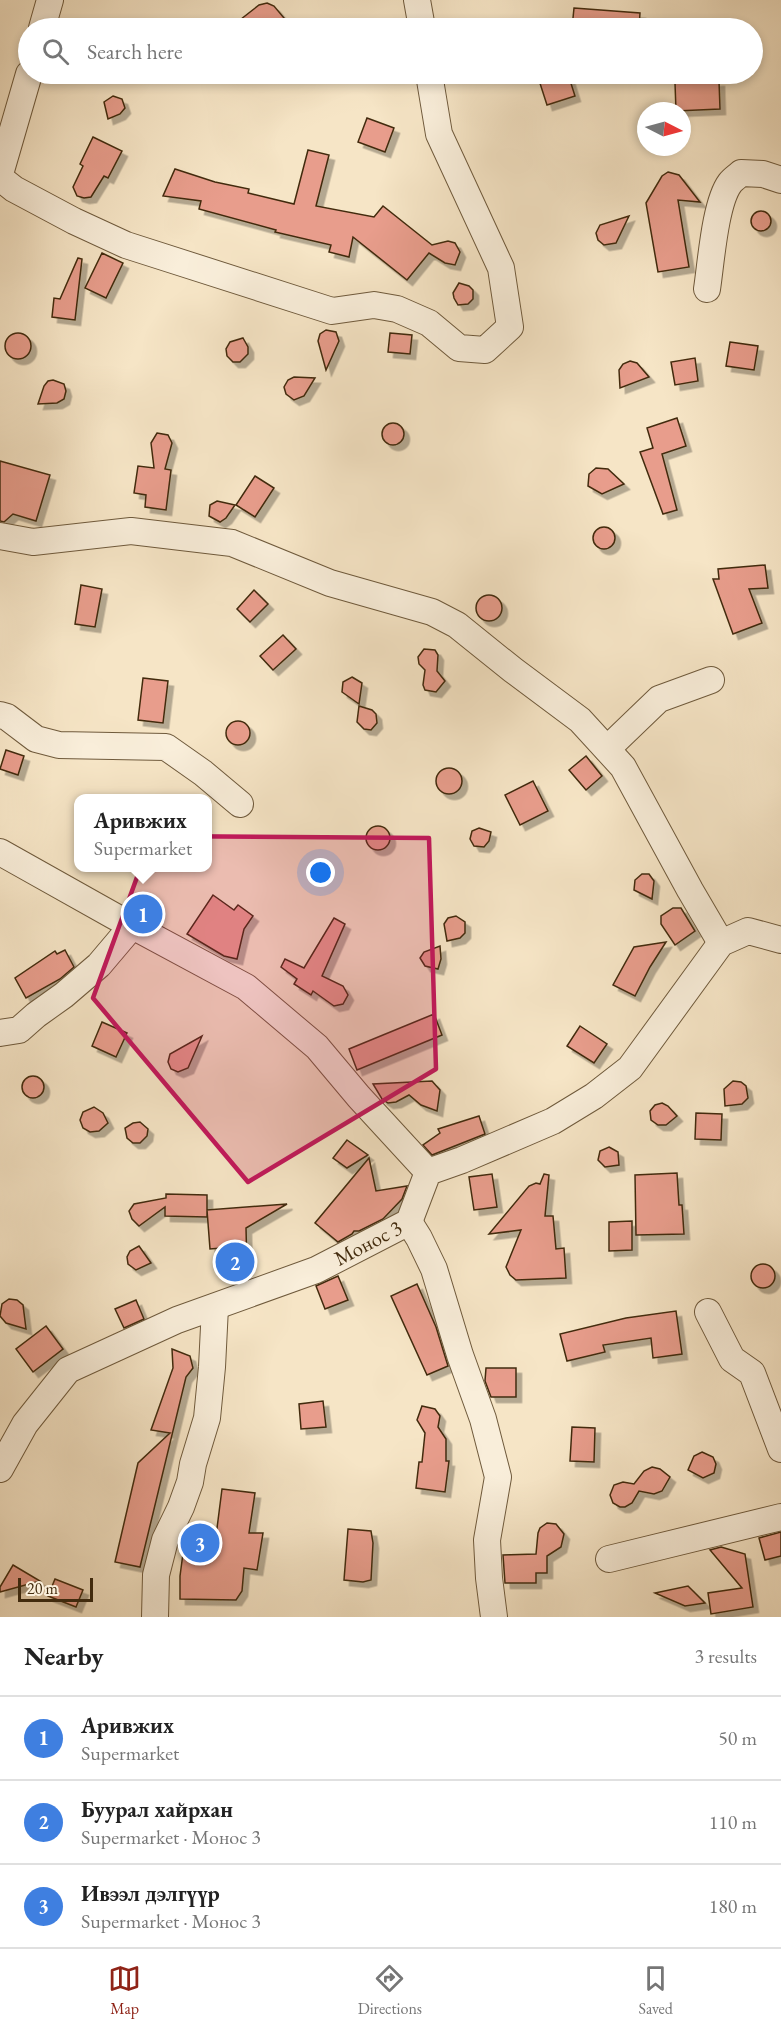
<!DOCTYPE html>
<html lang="en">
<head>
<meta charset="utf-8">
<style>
	:root { --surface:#fff; --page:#f6f6f6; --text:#222; --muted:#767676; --line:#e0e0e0; --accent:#8f2418 }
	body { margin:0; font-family:"EB Garamond",serif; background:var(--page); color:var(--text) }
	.compass { position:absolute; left:637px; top:102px; width:54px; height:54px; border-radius:50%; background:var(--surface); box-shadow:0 3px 9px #0003; rotate:96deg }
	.scale { position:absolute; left:18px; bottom:15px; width:75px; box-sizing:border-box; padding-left:6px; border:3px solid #422b0e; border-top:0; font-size:16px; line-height:21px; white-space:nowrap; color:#422b0e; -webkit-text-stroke:4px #f9eeda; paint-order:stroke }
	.you { position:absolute; left:321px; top:873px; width:21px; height:21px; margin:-15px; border:4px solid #fff; border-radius:50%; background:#1a73e8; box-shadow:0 0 0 9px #1a73e833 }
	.badge { display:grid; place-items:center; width:39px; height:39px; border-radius:50%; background:var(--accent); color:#fff; font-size:20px; font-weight:700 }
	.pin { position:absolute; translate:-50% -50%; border:3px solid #fff; box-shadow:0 2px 6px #0006 }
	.popup { position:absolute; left:74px; top:794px; width:138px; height:78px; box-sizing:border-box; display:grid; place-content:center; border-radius:12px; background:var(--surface); filter:drop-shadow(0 2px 4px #0005); font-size:20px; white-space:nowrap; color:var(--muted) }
	.popup b { font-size:22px; color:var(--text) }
	.popup::after { content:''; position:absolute; left:50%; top:100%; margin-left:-12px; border:12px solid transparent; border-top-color:var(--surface) }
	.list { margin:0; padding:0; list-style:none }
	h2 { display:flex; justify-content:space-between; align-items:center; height:78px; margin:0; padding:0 24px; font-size:26px }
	h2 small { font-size:20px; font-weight:400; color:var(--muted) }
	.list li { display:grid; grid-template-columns:39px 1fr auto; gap:18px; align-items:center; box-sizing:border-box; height:84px; padding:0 24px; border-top:2px solid var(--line) }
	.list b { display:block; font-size:22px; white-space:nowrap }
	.list p { margin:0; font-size:20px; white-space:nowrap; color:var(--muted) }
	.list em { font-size:20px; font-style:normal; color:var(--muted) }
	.icon { flex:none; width:33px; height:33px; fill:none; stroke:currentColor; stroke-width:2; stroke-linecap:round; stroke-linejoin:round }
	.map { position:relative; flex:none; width:781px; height:1617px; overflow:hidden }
	.search { position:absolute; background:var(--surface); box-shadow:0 3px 9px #0003; left:18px; right:18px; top:18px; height:66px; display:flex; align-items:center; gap:15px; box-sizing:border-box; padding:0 21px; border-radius:33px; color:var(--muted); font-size:22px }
	.sheet { height:330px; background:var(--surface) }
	nav { display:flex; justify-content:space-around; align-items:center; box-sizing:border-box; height:84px; border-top:2px solid var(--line); background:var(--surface); font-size:16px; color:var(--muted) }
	nav a { display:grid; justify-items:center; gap:3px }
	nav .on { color:var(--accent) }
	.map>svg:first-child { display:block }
	.building { fill:#e89d8c; stroke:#422b0e; stroke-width:1.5; filter:url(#shadow) }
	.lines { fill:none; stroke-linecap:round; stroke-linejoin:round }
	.street-casing { stroke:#6f5a3c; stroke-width:28 }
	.street { stroke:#f9eeda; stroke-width:26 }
	.marked { fill:#c2185b; fill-opacity:0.2; stroke:#c2185b; stroke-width:4.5; stroke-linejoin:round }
	.labels { text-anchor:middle; stroke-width:5; stroke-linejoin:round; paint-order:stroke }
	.street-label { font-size:21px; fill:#422b0e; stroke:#f9eeda }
</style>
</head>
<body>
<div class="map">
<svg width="781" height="1617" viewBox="0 0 781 1617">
	<defs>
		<filter id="shadow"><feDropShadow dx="5.5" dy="5.5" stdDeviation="0" flood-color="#0004"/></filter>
	</defs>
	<rect width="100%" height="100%" fill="#f6e5c6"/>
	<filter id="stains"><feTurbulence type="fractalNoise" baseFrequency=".00333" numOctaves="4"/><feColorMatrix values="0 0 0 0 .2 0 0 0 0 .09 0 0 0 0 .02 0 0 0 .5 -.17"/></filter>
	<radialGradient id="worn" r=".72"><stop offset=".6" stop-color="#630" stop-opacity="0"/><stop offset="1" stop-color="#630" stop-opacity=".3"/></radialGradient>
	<!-- building -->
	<g class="building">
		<polygon points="267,3 274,6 289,24 265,28 236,23 259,5"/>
		<polygon points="574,8 640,13 639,28 572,28"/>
		<polygon points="537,74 568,74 575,96 547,105"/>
		<polygon points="719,81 720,109 676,111 675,83"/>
		<polygon points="113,96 122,99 125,108 120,114 108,119 104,102"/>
		<polygon points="367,118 394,128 385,152 358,142"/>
		<polygon points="93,137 122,151 108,178 104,176 91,197 84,198 77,196 73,187 83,166 80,164"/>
		<polygon points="308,150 329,155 316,206 374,217 383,206 432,245 448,241 455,243 460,252 455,265 445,263 429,253 407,280 353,237 349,257 329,252 331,245 275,232 276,230 199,209 201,201 163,196 175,169 215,182 249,189 248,193 294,204"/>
		<polygon points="668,172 679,175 700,202 678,200 689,267 658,272 646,203 662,176"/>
		<circle cx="761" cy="221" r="10"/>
		<polygon points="629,216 616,243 604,245 598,240 596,233 600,225"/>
		<polygon points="102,253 123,263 106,298 85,288"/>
		<polygon points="78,258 82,259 75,320 52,317 54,298 60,299"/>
		<polygon points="459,283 469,286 473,290 473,299 468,304 458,305 454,298 453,293"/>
		<polygon points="326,330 336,332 339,341 326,370 318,341 320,334"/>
		<polygon points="390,333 412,335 410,354 388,352"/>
		<circle cx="18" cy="346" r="13"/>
		<polygon points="243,338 248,347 248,354 240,362 233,362 227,356 226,349 230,342"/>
		<polygon points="730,342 758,346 754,370 726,366"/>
		<polygon points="695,358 698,381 675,385 671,362"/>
		<polygon points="630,361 637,363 649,377 620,388 619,370 623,364"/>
		<polygon points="294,377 315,378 304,396 294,400 286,394 284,387 288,380"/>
		<polygon points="53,380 64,384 66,391 64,399 57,403 38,404 44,386 48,381"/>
		<polygon points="677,418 686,446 662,454 677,510 663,514 640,452 653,448 647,428"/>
		<circle cx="393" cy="434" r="11"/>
		<polygon points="157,433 168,435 172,443 165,469 171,470 166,510 145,507 146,495 134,493 138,466 154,468 151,443"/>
		<polygon points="0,461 50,475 36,521 13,514 4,522 0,521"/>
		<polygon points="596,468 608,469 624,484 602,494 588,486 589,474"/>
		<polygon points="255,476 274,488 255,517 236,505"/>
		<polygon points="217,501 235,505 226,518 220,522 209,516 210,505"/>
		<circle cx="604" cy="538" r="11"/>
		<polygon points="765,565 768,588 749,589 762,623 733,634 713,579 719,579 718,569"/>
		<polygon points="81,585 102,589 95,627 75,624"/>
		<polygon points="254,590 268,604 250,622 237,609"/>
		<circle cx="489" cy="608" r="13"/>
		<polygon points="283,635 296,649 273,670 260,656"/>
		<polygon points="424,649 435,650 438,655 437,671 445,681 436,692 425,690 423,685 425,670 419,664 418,657"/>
		<polygon points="352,677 362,683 359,704 342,692 343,682"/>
		<polygon points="143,678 168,681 163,723 138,720"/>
		<polygon points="359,706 372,710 376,714 377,723 371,730 364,729 357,722"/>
		<circle cx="238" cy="733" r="12"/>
		<polygon points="6,750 24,756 18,775 0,769"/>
		<polygon points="586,756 602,776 586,790 569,770"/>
		<circle cx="449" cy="781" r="13"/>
		<polygon points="533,781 548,811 520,825 505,795"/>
		<circle cx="378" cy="838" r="12"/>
		<polygon points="479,828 491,832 489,841 484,847 474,846 470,839 472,831"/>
		<polygon points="642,874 649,874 654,881 652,899 634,890 635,880"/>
		<polygon points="213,895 234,910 238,905 253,916 244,929 237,959 224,956 187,934"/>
		<polygon points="673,908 681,908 695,931 675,945 661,924 661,916"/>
		<polygon points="456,916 465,922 465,933 460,938 447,941 444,924 448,918"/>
		<polygon points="334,918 345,924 322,976 343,986 348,995 343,1004 334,1006 313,991 311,995 294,984 297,979 281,967 285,959 304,968"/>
		<polygon points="666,942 650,967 635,996 613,985 634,947"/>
		<polygon points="440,946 441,959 438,969 425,966 420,958 424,952"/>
		<polygon points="65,950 74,967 60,979 26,998 15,978 55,951 57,954"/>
		<polygon points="434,1014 442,1035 357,1070 349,1049"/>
		<polygon points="102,1022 127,1033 116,1057 92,1046"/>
		<polygon points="580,1026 607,1044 594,1063 567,1046"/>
		<polygon points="202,1036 188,1068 178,1072 171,1069 168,1062 170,1054"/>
		<circle cx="33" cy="1087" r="11"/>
		<polygon points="432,1081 440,1090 437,1111 421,1105 409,1095 396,1102 388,1103 382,1099 373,1084"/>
		<polygon points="733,1081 741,1082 746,1086 748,1098 742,1104 725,1106 724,1089"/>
		<polygon points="662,1103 668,1106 677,1116 666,1125 658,1125 651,1120 650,1111 655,1105"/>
		<polygon points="94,1107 103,1113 108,1123 99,1131 90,1132 83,1128 80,1120 83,1112"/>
		<polygon points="696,1113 722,1114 721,1140 695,1139"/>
		<polygon points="479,1116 485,1134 432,1155 423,1145 440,1133 438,1129"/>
		<polygon points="140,1122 148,1129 147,1136 140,1143 133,1143 127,1138 125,1128 133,1123"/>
		<polygon points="347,1140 368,1155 347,1168 333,1158"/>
		<polygon points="609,1147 618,1152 619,1165 605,1167 598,1160 600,1151"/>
		<polygon points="369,1158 376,1191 407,1186 402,1199 383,1219 359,1231 354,1231 352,1234 338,1242 315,1223"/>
		<polygon points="677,1173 679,1205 682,1205 684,1234 636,1235 635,1175"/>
		<polygon points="492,1174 497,1207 474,1210 469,1177"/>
		<polygon points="544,1174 549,1175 545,1216 553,1216 556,1249 564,1248 566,1278 516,1280 510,1275 506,1267 521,1230 489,1234 529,1186 536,1183 540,1184"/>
		<polygon points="166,1194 207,1195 207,1210 287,1204 246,1228 247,1269 223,1271 221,1248 210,1249 207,1210 207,1217 165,1216 165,1207 139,1226 132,1219 129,1211 134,1204 166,1198"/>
		<polygon points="632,1221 632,1250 609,1251 609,1222"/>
		<polygon points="139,1246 151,1263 136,1270 128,1264 127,1257 130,1251"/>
		<circle cx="763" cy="1276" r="12"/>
		<polygon points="338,1276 348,1300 325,1309 316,1286"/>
		<polygon points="417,1284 436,1327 448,1366 427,1375 391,1296"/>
		<polygon points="9,1299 17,1300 23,1305 26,1329 6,1323 0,1316 2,1304"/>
		<polygon points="136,1300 144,1319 124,1328 115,1309"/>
		<polygon points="676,1311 682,1354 653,1358 651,1338 603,1345 605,1352 567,1361 560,1334 626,1318"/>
		<polygon points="46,1326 63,1349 33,1372 16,1349"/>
		<polygon points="172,1349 190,1356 193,1368 186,1377 140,1567 115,1562 138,1463 170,1433 151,1430 173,1368"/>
		<polygon points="486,1368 516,1368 516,1397 491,1397 485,1381"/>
		<polygon points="323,1401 326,1427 301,1429 299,1404"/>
		<polygon points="422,1406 435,1409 440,1416 438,1427 446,1439 446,1461 449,1461 445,1492 416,1488 419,1462 422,1462 425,1433 417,1420"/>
		<polygon points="572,1427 595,1428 594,1462 570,1461"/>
		<polygon points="702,1452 713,1457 716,1464 714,1473 703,1478 688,1470 694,1456"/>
		<polygon points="652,1467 660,1469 670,1477 662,1491 654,1494 639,1491 632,1503 625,1507 620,1507 613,1503 610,1495 614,1485 623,1482 634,1484 644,1471"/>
		<polygon points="222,1489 255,1493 249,1533 263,1533 257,1570 244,1568 242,1591 236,1600 180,1599 180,1576 186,1531 216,1536"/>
		<polygon points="547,1523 556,1524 564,1534 561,1547 547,1556 547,1573 536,1573 536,1583 505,1583 503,1555 536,1554 538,1533 540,1528"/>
		<polygon points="348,1529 371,1531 373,1543 371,1580 363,1582 344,1580"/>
		<polygon points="781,1532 781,1556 765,1560 759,1538"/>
		<polygon points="721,1547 745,1554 753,1607 711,1614 708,1593 742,1588 710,1550"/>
		<polygon points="13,1565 40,1581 0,1592 0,1587"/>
		<polygon points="55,1579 83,1590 76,1607 48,1596"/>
		<polygon points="688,1586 705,1603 685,1606 655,1593"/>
	</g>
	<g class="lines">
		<!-- street casing -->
		<g class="street-casing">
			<g id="street">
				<polyline points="417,0 422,28"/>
				<polyline points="42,28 50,0"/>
				<polyline points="0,174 29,74"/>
				<polyline points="0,178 14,189 74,221 126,245 332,311 374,305 397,309 429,323 459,348 485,350 510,327 501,268 439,134 429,74"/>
				<path d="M707,289C711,263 715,203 730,183C733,179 738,176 741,173L763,174L781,180"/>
				<polyline points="0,536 33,542 131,531 232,543 330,583 432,612 457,625 513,670 580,720 623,767 690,890 721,943"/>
				<polyline points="0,715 7,717 36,739 59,745 166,747 203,773 240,804"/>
				<polyline points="607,749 659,699 711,680"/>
				<polyline points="0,852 114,916 246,987 317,1047 359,1097 428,1172"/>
				<polyline points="0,1033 19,1030 36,1015 64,995 99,965 132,926"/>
				<polyline points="409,1222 419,1238 434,1269 460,1355 483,1419 498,1477 487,1540 489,1578 494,1617"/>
				<polyline points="708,1312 732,1359 752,1373 781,1449"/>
				<polyline points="0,1469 25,1424 68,1370 177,1320 316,1270 409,1222 428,1172 462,1160 553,1121 594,1096 630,1068 721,943 748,931 781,940"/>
				<polyline points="609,1559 781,1517"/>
				<polyline points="155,1617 156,1575 165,1540 181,1507 190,1482 193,1464 207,1418 212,1367 215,1307"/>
			</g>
		</g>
		<!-- street -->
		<use href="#street" class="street"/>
	</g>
	<!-- marked area -->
	<path class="marked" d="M152,836L429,838L436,1069L248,1182L93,998Z"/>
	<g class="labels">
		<!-- street labels -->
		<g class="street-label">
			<text transform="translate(368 1243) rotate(-28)" y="7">Монос 3</text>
		</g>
	</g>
	<rect width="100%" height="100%" filter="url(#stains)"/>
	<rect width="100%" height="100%" fill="url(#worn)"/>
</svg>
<svg class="compass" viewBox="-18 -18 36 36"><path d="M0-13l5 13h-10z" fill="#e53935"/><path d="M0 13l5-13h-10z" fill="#767676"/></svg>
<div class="scale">20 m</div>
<div class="you"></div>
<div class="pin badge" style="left:143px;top:914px;background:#3f7fe0">1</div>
<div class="popup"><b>Аривжих</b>Supermarket</div>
<div class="pin badge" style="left:235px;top:1262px;background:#3f7fe0">2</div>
<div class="pin badge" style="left:200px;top:1543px;background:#3f7fe0">3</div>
<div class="search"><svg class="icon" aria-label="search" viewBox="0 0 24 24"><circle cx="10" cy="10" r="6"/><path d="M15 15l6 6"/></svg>Search here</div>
</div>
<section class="sheet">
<h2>Nearby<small>3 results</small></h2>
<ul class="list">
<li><span class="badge" style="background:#3f7fe0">1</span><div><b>Аривжих</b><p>Supermarket</p></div><em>50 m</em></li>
<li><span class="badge" style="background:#3f7fe0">2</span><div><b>Буурал хайрхан</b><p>Supermarket · Монос 3</p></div><em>110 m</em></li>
<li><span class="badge" style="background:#3f7fe0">3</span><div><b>Ивээл дэлгүүр</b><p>Supermarket · Монос 3</p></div><em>180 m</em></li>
</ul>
</section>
<nav>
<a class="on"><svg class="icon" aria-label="map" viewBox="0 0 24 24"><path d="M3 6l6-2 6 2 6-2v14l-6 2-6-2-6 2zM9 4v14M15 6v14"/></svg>Map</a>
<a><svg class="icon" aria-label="directions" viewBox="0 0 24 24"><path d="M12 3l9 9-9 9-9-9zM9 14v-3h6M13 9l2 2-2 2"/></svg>Directions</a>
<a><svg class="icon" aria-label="saved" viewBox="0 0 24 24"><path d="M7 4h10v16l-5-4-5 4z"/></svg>Saved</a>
</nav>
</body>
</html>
